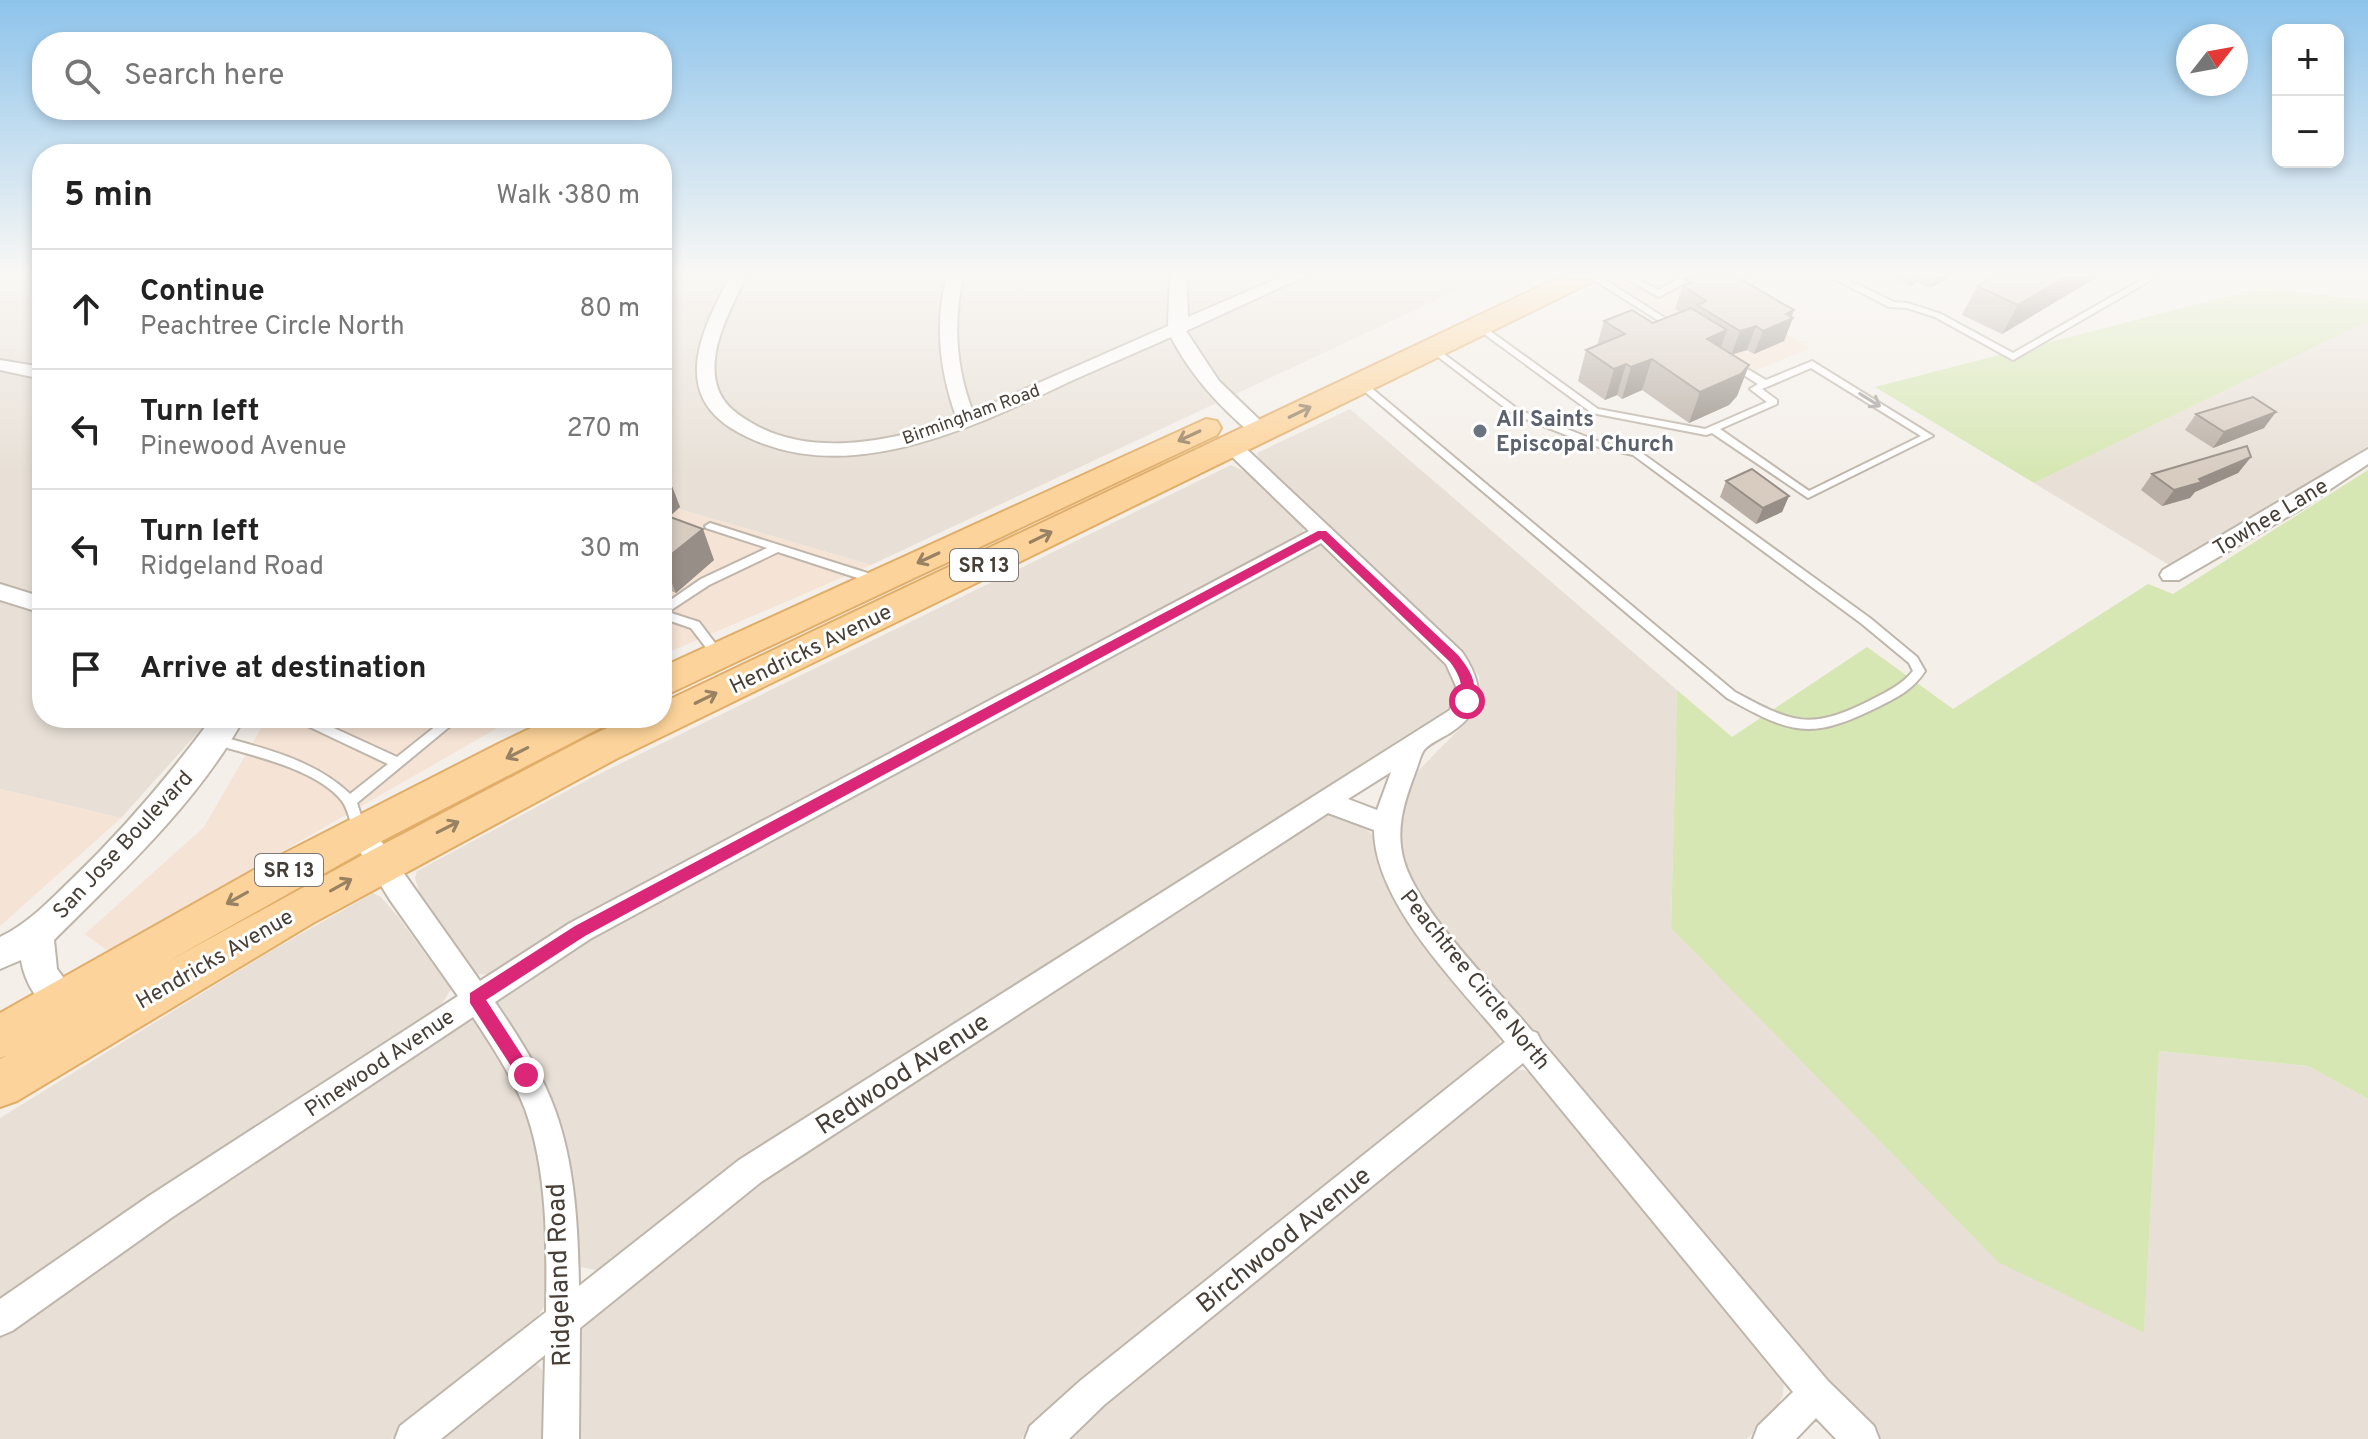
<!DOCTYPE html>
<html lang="en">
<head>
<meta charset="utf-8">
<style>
	:root { --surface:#fff; --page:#f6f6f6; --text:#222; --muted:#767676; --line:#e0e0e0 }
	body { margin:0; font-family:Overpass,sans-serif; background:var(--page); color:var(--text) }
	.controls { position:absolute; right:24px; top:24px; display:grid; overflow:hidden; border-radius:16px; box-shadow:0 4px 12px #0003 }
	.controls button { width:72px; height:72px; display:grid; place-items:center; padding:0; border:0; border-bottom:2px solid var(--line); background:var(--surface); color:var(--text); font:40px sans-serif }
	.compass { position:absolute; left:2176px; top:24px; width:72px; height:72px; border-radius:50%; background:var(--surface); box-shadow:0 4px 12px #0003; rotate:59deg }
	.stop { position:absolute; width:24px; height:24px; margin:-18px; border:6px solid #db2777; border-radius:50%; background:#fff }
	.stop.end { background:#db2777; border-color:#fff; box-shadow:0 2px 8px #0008 }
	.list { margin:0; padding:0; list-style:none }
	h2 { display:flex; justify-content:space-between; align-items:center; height:104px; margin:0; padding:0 32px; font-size:34px }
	h2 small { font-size:26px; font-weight:400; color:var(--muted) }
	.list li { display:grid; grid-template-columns:52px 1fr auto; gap:24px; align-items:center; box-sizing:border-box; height:120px; padding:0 32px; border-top:2px solid var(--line) }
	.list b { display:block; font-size:30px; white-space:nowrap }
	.list p { margin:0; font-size:26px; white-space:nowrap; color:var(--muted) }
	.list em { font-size:26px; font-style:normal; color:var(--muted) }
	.icon { flex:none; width:44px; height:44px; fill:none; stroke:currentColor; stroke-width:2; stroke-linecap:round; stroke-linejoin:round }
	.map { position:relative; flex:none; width:2368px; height:1439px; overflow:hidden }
	.search { position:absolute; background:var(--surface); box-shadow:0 4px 12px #0003; left:32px; top:32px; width:640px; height:88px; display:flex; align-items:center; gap:20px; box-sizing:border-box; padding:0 28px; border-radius:32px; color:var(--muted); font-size:30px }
	.panel { position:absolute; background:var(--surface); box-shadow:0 4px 12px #0003; left:32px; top:144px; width:640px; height:584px; border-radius:32px }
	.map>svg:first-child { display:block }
	.residential { fill:#e8e0d7 }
	.commercial { fill:#f5e3d5 }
	.green { fill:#d6e7b3 }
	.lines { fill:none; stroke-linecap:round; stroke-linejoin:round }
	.service-casing { stroke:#bfb6ab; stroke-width:4 }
	.minor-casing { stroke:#bfb6ab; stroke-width:4 }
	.tertiary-casing { stroke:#bfb6ab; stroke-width:4 }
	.primary-casing { stroke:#e1ae69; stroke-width:4 }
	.service { fill:#fff; fill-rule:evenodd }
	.minor { fill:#fff; fill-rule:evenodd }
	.tertiary { fill:#fff; fill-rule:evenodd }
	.primary { fill:#fcd39a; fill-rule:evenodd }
	.wall { fill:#baafa6 }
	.shaded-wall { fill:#978f87 }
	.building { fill:#d8ccc1; stroke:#978f87; stroke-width:2 }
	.oneway { stroke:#a39f9b }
	.oneway2 { stroke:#988264 }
	.route { fill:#db2777 }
	.worship-dot { fill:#6b7280; stroke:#fff; stroke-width:3 }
	.labels { text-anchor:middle; stroke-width:6; stroke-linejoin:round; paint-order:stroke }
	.far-street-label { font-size:18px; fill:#473f37; stroke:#fff }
	.shield { fill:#fff; stroke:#7e7973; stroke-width:2 }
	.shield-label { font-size:20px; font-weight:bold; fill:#473f37 }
	.worship-label { font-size:22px; font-weight:bold; fill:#5b616d; stroke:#fff; text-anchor:start }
	.street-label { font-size:22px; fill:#473f37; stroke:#fff }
	.near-street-label { font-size:26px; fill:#473f37; stroke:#fff }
</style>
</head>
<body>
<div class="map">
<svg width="2368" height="1439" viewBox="0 0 2368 1439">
	<rect width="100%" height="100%" fill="#f4efe9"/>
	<!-- residential -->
	<g class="residential">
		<polygon points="0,272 42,272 42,718 211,718 121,818 0,789"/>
		<polygon points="662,272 1496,272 871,565 662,504"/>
		<polygon points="2368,321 2368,446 2174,568 2034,483"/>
		<polygon points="1350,409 1677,690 1671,928 2144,1333 2159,1051 2308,1066 2368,1099 2368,1439 1877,1439 1429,914 1400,864 1394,824 1402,795 1416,773 1475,713 1481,694 1479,676 1463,655 1260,462 1257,453"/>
		<polygon points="1231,465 1250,474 1304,526 1302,536 495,975 475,974 423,903 415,878 417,871 591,778"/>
		<polygon points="1315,545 1327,548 1446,661 1458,684 1456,697 1447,709 725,1173 607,1266 596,1270 580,1267 575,1260 570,1172 556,1113 537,1067 496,1004 502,992 573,945"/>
		<polygon points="1330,815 1345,817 1362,825 1374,836 1378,865 1392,897 1501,1031 1499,1047 1082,1381 1020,1439 573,1439 575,1328 767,1173 1311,819"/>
		<polygon points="373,893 381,897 399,918 451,989 438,1010 0,1306 0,1118 264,955"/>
		<polygon points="473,1020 511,1078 532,1128 544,1185 547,1291 545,1305 531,1327 391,1439 0,1439 0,1332 457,1021"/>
		<polygon points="1512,1070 1524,1070 1540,1077 1784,1380 1783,1395 1774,1412 1747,1439 1067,1439 1108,1401"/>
		<polygon points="536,1363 542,1370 543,1439 434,1439 524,1366"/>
	</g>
	<!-- commercial -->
	<g class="commercial">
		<polygon points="1627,272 1686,272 1810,348 1754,371 1611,280"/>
		<polygon points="662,504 871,565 662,655"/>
		<polygon points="267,718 515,718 108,951 85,934 204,827"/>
		<polygon points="0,789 121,818 0,926"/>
	</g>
	<!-- green -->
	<g class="green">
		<polygon points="2260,288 2368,300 2368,321 2034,483 1875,387"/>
		<polygon points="2368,470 2368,1099 2308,1066 2159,1051 2144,1333 1998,1262 1671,928 1677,690 1732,737 1867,647 1953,709 2148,584 2173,594"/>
	</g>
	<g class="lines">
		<!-- service casing -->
		<g class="service-casing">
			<g id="service">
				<polygon points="1586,272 1593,272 1679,327 1678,329 1672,329 1586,275"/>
				<polygon points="1614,272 1624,272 1659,290 1679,278 1670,272 1680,272 1702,285 1698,288 1686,282 1659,297"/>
				<polygon points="1762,272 1772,272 1738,291 1731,289"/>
				<polygon points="1821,272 1832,272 1894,302 1907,303 1941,314 2013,353 2155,272 2165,272 2013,360 1935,317 1907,308 1889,307"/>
				<path d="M1479,323L1598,409L1705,429L1767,402L1750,389L1758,384L1731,367V363H1737L1766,380L1812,361L1933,436L1808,498L1712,433L1706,435L1592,413L1476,328V324ZM1811,368L1921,436L1809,491L1720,429L1777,404V400L1762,389Z"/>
				<path d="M1432,345L1519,410L1597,441L1639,451L1870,618L1917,657L1925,671C1913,690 1896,698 1876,708C1809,741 1790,733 1727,698L1357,385V381H1363L1735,692C1791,722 1808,731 1867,702C1884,693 1901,686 1913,671L1909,663L1862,624L1633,455L1591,445L1513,414L1429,350L1427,348Z"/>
				<polygon points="710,523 880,577 881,580 876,584 778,552 709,585 668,612 699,622 724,655 722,658 714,658 691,628 662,618 662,606 701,579 767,548 706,528 705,526"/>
				<path d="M295,718H312L397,757L446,718H460L357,803L366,831L365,835L360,836L355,835L354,831C350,822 348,809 342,801C316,768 249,755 210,743L208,740L210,737L214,735C261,747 315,760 350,794L388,764L297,721Z"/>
			</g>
		</g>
		<!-- minor casing -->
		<g class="minor-casing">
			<g id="minor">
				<path d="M732,272H748C734,304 708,345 716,382C720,401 733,412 750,422C810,459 894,441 957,419C939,370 934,322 948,272H964C953,319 955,367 973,412L1168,326L1170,272H1186L1188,317L1292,272H1314L1186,331L1219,381L1267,427L1270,431L1267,435H1253C1220,407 1191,376 1171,337C1138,352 1104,366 1071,381C971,428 839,494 731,428C668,388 707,322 732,272Z"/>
				<polygon points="0,360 42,367 42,379 0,370"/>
				<path d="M1231,439L1238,441L1462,652C1485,686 1485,710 1450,733C1442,738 1430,743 1424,750C1420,756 1418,766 1415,773C1404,802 1395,830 1404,861C1419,912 1496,988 1532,1031L1537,1033L1541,1041L1828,1381L1874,1426L1879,1439H1836L1816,1418L1796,1439H1753L1758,1426L1793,1392L1523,1063L1104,1405L1069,1439H1025L1030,1426L1080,1381L1505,1042C1460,986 1375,905 1374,830L1328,813L761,1182L580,1328L579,1439H543L545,1355L441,1439H395L400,1426L546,1312C547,1246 548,1172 525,1109C512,1076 492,1046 473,1017L171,1218L12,1331L0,1336V1299L149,1196L458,996L390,900L347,831L351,824L360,821L369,824L480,981L570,923L1309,531L1224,449L1221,445ZM1321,543L1446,664L1456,686L1450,710L739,1160L579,1286C578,1227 575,1165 555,1110C541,1071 518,1036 495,1002L590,939ZM1391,772L1377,810L1348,799Z"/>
				<polygon points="2368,449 2368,464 2299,510 2179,580 2163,580 2160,575 2163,570"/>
				<polygon points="0,584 42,597 42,613 0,600"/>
			</g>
		</g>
		<!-- tertiary casing -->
		<g class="tertiary-casing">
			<path id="tertiary" d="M212,718H244C199,801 120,874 54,940L57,969L80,1000L75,1011L62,1016C39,1007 25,984 21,960L0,969V937C29,923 48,902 71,880C123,830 169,776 212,718Z"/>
		</g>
		<!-- primary casing -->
		<g class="primary-casing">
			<g id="primary">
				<polygon points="1570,272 1604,272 1600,278 616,759 313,923 17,1101 0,1107 0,1059 6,1056 0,1058 0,1013 275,858 498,744 552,718 606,718 600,728 378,843 167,962 359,857 588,737 629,718 662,718 662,703"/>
				<polygon points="1206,419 1217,421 1221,428 1217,435 662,697 662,667"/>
			</g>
		</g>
		<!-- service -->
		<use href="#service" class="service"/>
		<!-- minor -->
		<use href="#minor" class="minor"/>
		<!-- tertiary -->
		<use href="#tertiary" class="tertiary"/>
		<!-- primary -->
		<use href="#primary" class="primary"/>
	</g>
	<!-- wall -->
	<g class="wall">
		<polygon points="1882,272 1959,272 1930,288 1917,282 1911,286"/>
		<polygon points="1969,272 2106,272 2002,334 1962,315 1977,286 1987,280"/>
		<polygon points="1685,279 1794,310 1784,341 1754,354 1747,350 1732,354 1749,365 1737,396 1729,405 1689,423 1642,390 1622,399 1617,395 1605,400 1578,381 1586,350 1597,345 1604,321 1653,323 1680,312 1675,309"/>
		<polygon points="2196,414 2264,428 2213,448 2185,430"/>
		<polygon points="2251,457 2238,473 2195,492 2190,498 2162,506 2141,490 2152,474"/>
		<polygon points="662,473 668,476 680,507 669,517 714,560 676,593 662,587"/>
		<polygon points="1726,481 1789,496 1782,512 1756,524 1720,497"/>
	</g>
	<!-- shaded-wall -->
	<g class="shaded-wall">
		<polygon points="1918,272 1922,272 1917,282 1911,286"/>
		<polygon points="1938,272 1959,272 1930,288"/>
		<polygon points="2074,272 2106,272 2002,334 2018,305"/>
		<polygon points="1794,310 1790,319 1793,318 1784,341 1754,354 1763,331 1786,314"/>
		<polygon points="1756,326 1747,350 1731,355 1740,331"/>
		<polygon points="1727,330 1716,361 1707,339"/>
		<polygon points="1652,359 1642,390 1622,399 1631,367"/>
		<polygon points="1626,364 1617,395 1605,400 1614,369"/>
		<polygon points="1749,365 1737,396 1729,405 1689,423 1700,392"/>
		<polygon points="2276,412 2264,428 2213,448 2224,432"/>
		<polygon points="2251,457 2238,473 2195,492 2190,498 2162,506 2174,490"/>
		<polygon points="668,476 680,507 662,523 662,481"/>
		<polygon points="1789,496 1782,512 1756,524 1763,508"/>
		<polygon points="703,529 714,560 676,593 663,561"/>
		<polygon points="387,718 403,718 390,722"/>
	</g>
	<!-- building -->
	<g class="building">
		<polygon points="1703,272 1728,272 1794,310 1786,314 1793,318 1763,331 1756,326 1740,331 1697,305 1706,301 1683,286 1691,283 1685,279"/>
		<polygon points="2002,272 2074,272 2018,305 1977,286"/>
		<polygon points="1691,308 1727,330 1707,339 1749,365 1741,374 1700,392 1652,359 1631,367 1626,364 1614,369 1586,350 1625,334 1604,321 1632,310 1653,323"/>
		<polygon points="2253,397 2276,412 2224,432 2196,414"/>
		<polygon points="2247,446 2251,457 2199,479 2202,482 2174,490 2152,474"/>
		<polygon points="1752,469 1789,496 1763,508 1726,481"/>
		<polygon points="662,473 668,476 662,481"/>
		<polygon points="662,514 703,529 663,561 662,560"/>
	</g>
	<!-- one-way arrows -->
	<defs><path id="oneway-shaft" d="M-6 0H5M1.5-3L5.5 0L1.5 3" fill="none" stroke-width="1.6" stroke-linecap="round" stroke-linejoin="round" transform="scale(2)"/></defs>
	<use class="oneway" href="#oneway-shaft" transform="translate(1870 400) rotate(32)"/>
	<g class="oneway2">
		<use href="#oneway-shaft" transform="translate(1300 412) rotate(-26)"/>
		<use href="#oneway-shaft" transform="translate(1189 436) rotate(155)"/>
		<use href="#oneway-shaft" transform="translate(1041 537) rotate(-26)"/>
		<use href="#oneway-shaft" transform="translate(928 558) rotate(155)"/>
		<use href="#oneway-shaft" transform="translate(706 698) rotate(-26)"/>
		<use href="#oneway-shaft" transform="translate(517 753) rotate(153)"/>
		<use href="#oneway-shaft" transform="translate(448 827) rotate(-27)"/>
		<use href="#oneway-shaft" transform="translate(341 885) rotate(-29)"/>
		<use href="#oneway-shaft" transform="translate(237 898) rotate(151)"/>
	</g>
	<!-- sky -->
	<linearGradient id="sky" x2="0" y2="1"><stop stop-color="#8ec4eb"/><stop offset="0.58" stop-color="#faf8f5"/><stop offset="1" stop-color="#faf8f5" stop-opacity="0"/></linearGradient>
	<rect width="2368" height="473" fill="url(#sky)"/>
	<!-- route -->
	<path class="route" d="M1318,531H1326L1458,655C1471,671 1479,684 1472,705L1467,706L1461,701C1463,684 1460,676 1450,662L1321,539L585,936L486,1000L531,1069V1080H520L470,1003V993L575,926Z"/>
	<!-- markers -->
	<circle class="worship-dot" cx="1480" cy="431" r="8"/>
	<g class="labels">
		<!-- far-street labels -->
		<g class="far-street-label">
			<text transform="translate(971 414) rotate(-20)" y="6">Birmingham Road</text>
		</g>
		<!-- shield labels -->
		<g class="shield">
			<rect x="950" y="549" width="68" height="32" rx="6"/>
			<rect x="255" y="854" width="68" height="32" rx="6"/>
		</g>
		<g class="shield-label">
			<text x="984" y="572">SR 13</text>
			<text x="289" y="877">SR 13</text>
		</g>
		<!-- worship labels -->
		<g class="worship-label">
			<text x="1496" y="426">All Saints<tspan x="1496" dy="25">Episcopal Church</tspan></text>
		</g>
		<!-- street labels -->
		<g class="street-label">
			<text transform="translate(2270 516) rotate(-31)" y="8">Towhee Lane</text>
			<text transform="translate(810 648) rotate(-26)" y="8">Hendricks Avenue</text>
			<text transform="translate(122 844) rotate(-47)" y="8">San Jose Boulevard</text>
			<text transform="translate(214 958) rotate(-30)" y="8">Hendricks Avenue</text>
			<text transform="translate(1476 979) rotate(51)" y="8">Peachtree Circle North</text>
			<text transform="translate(379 1062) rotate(-34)" y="8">Pinewood Avenue</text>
		</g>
		<!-- near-street labels -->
		<g class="near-street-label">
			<text transform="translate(902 1073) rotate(-33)" y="9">Redwood Avenue</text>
			<text transform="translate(1283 1239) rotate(-39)" y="9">Birchwood Avenue</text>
			<text transform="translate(558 1275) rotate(-92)" y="9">Ridgeland Road</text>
		</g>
	</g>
</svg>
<div class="controls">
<button>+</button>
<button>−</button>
</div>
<svg class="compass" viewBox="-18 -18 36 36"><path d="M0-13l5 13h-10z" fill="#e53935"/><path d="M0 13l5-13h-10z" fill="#767676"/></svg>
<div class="stop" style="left:1467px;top:701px"></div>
<div class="stop end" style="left:526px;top:1075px"></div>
<div class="search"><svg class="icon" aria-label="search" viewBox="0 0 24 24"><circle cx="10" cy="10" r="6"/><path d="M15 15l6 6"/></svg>Search here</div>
<section class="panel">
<h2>5 min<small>Walk · 380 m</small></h2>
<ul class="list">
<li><svg class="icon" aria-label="ahead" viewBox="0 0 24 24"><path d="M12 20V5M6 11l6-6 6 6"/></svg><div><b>Continue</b><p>Peachtree Circle North</p></div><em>80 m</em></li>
<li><svg class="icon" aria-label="left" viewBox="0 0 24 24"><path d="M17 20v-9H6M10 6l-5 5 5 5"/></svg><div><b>Turn left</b><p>Pinewood Avenue</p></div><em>270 m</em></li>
<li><svg class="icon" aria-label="left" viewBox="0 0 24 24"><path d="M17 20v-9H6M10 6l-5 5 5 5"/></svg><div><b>Turn left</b><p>Ridgeland Road</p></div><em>30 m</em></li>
<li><svg class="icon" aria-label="arrive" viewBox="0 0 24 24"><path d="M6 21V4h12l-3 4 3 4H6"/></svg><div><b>Arrive at destination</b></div></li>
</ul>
</section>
</div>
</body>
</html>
